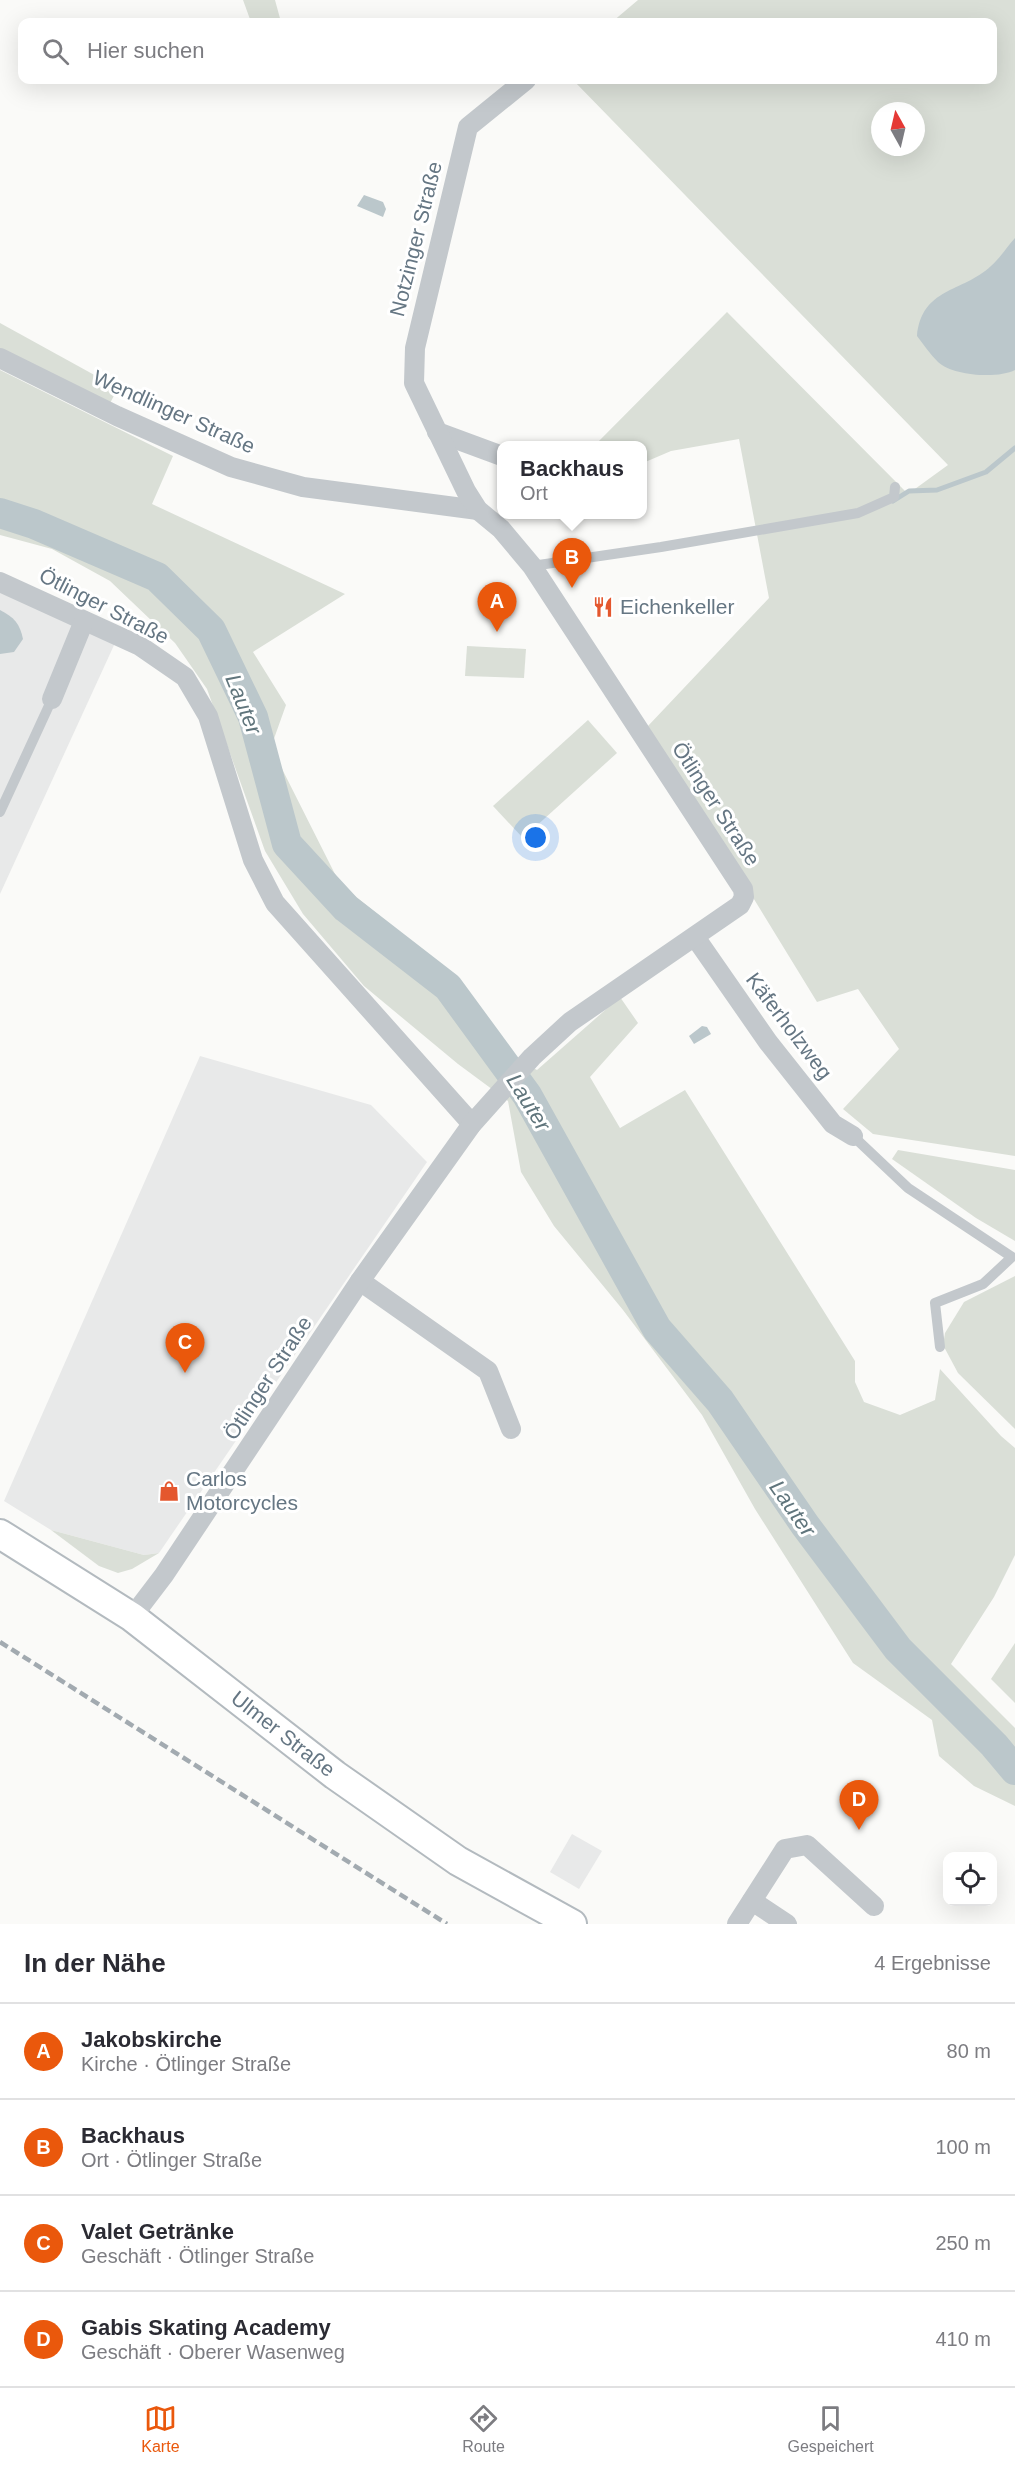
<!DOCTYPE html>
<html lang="de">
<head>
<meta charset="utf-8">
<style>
	:root { --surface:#fff; --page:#f2f2f3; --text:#2b2b33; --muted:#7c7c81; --line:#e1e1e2; --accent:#ea580c }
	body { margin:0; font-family:Arial,sans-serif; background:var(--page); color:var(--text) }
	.controls { position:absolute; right:18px; bottom:18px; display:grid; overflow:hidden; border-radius:12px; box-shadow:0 6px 24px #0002 }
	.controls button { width:54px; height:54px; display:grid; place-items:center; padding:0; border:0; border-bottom:2px solid var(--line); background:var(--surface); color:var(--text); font:30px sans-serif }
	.compass { position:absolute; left:871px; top:102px; width:54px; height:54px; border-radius:50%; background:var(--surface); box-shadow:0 6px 24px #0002; rotate:352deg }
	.you { position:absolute; left:536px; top:838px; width:21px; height:21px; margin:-15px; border:4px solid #fff; border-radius:50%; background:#1a73e8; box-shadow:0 0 0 9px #1a73e833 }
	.badge { display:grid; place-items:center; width:39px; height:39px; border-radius:50%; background:var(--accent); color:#fff; font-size:20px; font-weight:700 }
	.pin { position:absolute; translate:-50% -50px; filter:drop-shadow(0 2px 3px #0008) }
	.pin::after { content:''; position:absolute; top:32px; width:21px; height:18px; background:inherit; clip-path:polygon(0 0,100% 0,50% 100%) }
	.popup { position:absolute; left:497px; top:441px; width:150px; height:78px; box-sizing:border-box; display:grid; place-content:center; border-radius:12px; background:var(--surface); filter:drop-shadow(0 2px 4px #0005); font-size:20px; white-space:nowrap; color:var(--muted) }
	.popup b { font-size:22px; color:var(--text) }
	.popup::after { content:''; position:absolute; left:50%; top:100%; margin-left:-12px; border:12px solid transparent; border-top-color:var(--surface) }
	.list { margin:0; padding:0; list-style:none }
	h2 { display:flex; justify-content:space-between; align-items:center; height:78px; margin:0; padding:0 24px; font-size:26px }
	h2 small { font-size:20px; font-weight:400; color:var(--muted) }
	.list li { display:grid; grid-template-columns:39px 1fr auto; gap:18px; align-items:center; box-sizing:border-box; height:96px; padding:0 24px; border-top:2px solid var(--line) }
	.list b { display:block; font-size:22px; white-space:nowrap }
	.list p { margin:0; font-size:20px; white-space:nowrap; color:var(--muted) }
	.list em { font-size:20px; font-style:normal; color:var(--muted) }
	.icon { flex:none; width:33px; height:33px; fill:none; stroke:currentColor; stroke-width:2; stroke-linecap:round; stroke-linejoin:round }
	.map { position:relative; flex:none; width:1015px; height:1924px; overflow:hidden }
	.search { position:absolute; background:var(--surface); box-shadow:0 6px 24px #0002; left:18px; right:18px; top:18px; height:66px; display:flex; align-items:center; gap:15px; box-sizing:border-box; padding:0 21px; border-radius:12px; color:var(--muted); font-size:22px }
	.sheet { height:462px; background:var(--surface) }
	nav { display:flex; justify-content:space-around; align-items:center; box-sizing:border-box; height:84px; border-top:2px solid var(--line); background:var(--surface); font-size:16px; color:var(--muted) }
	nav a { display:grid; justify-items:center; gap:3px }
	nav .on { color:var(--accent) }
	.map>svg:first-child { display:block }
	.built { fill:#e8e9e9 }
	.green { fill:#dadfd7; fill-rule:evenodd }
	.water { fill:#bbc7cb }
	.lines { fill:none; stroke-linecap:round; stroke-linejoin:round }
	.stream { stroke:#bbc7cb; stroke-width:5 }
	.river { stroke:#bbc7cb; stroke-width:30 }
	.secondary-casing { stroke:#b3babf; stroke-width:32 }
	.lane { stroke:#c3c8cc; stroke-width:10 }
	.street { stroke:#c3c8cc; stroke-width:20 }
	.secondary { stroke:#fff; stroke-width:28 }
	.rail { stroke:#a2aab0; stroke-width:4.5; stroke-dasharray:9 4.5; stroke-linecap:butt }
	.labels { text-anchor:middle; stroke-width:6; stroke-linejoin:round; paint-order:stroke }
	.street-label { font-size:21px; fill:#657683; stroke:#fff }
	.poi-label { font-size:21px; fill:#657683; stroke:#fff; text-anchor:start }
	.water-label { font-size:22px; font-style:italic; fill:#60757c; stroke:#fff }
</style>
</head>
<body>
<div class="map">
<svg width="1015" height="1924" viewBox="0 0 1015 1924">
	<rect width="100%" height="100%" fill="#fafaf8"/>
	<!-- built -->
	<g class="built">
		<polygon points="0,592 115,643 0,894"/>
		<polygon points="200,1056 371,1105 427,1162 159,1553 144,1555 51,1530 4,1501"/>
		<polygon points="572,1834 602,1851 579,1889 550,1872"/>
	</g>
	<!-- green -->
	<g class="green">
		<polygon points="243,0 275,0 281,22 251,22"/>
		<path d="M638,0H1015V1156L873,1134L843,1109L899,1049L858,989L817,1002L648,726L769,598L739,439L671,451L643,463L642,446L595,445L727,312L908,494L948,465L573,80H992V22H612ZM880,111H916V147H880Z"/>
		<polygon points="0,323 118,388 108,407 0,353"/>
		<polygon points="0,370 173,456 152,504 345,594 253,652 286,705 271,747 340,884 426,953 461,991 513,1057 537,1070 620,997 638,1023 590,1077 620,1128 685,1090 855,1361 855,1382 864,1402 900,1415 935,1400 940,1369 1001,1436 1015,1448 1015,1555 994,1597 951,1664 1015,1728 1015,1806 974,1786 939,1756 932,1720 853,1663 755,1509 702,1415 623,1310 554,1226 521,1172 508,1101 458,1064 364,986 303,914 265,851 207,689 175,643 110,581 52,549 0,535"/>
		<polygon points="467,646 526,649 524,678 465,676"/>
		<polygon points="588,720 617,753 523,838 493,806"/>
		<polygon points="898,1150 1015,1170 1015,1241 976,1218 892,1159"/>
		<polygon points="1015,1276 1015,1429 958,1373 943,1345 945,1333 964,1302"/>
		<polygon points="51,1530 144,1555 159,1553 132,1569 118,1573 99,1566"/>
		<polygon points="1015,1643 1015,1703 991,1679"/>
	</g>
	<!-- water -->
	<g class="water">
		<polygon points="364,195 383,202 386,209 383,217 357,206"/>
		<path d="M1015,238V370C998,379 953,376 938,362C930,354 923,344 917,336C922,287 962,293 991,266C1000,258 1007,247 1015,238Z"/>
		<path d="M0,610C14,617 20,624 23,639L14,652L0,654Z"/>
		<polygon points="702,1026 707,1027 711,1034 694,1044 689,1036"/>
	</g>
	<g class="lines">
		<!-- stream -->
		<polyline class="stream" points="893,501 909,491 937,490 986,472 1015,448"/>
		<!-- river -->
		<polyline class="river" points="0,513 34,524 157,577 211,630 253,717 287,844 346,908 448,987 527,1095 657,1329 720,1401 805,1525 898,1649 994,1745 1015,1770"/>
		<!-- secondary casing -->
		<g class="secondary-casing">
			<polyline id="secondary" points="0,1534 132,1617 335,1775 458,1861 572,1924"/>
		</g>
		<!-- lane -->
		<g class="lane">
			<polyline points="532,566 661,547 858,513 894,497 895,487"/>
			<polyline points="0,812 52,699"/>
			<polyline points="853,1136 908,1188 1012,1257 983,1284 935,1303 940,1347"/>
		</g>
		<!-- street -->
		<g class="street">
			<polyline points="0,358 117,416 231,467 303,487 478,510"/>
			<polyline points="437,432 502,456"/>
			<polyline points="0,582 140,646 185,677 208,716 253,860 275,903 472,1124"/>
			<polyline points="52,699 84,621"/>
			<polyline points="695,937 768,1042 833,1124 853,1136"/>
			<polyline points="360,1281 488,1371 511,1429"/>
			<polyline points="132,1617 164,1575 360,1281 472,1124 532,1057 570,1022 740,905 744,897 743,889 532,566 501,529 478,510 466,491 414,383 415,348 468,127 526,80"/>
			<polyline points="752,1901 787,1924"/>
			<polyline points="737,1924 785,1849 807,1845 874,1906"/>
		</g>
		<!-- secondary -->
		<use href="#secondary" class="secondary"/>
		<!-- rail -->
		<polyline class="rail" points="0,1642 447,1924"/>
	</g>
	<!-- icons -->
	<defs>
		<g id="restaurant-bare" transform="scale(1.62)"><path d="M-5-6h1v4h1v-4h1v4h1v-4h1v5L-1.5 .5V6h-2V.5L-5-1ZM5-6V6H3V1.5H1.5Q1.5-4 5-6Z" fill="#e4572e" stroke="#fff" stroke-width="2.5" paint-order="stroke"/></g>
		<g id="shop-bare" transform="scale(1.62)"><path d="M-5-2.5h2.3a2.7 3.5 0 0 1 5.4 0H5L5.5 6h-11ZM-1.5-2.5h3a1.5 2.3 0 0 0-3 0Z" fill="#e4572e" stroke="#fff" stroke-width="2.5" paint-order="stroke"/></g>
	</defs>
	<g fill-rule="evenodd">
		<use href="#restaurant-bare" x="603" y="607"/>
		<use href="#shop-bare" x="169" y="1491"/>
	</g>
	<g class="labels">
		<!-- street labels -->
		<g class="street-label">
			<text transform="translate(416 239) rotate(-76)" y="7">Notzinger Straße</text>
			<text transform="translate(174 412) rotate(24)" y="7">Wendlinger Straße</text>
			<text transform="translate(104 606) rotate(27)" y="7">Ötlinger Straße</text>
			<text transform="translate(716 804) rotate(57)" y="7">Ötlinger Straße</text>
			<text transform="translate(789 1026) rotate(53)" y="7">Käferholzweg</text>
			<text transform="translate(268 1378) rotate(-57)" y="7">Ötlinger Straße</text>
			<text transform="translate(283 1734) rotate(38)" y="7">Ulmer Straße</text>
		</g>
		<!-- poi labels -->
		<g class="poi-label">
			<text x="620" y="614">Eichenkeller</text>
			<text x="186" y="1486">Carlos<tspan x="186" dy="24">Motorcycles</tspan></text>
		</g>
		<!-- water labels -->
		<g class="water-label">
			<text transform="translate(244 704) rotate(68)" y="8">Lauter</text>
			<text transform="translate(529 1102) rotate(58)" y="8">Lauter</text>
			<text transform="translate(793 1508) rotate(55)" y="8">Lauter</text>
		</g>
	</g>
</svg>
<div class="controls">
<button><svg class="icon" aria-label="locate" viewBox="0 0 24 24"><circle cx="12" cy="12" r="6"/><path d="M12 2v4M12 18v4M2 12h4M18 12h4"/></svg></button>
</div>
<svg class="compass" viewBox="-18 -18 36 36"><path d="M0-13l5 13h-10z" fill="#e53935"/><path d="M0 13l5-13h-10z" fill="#7c7c81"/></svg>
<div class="you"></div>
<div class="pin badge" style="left:497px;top:632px">A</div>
<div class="pin badge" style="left:572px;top:588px">B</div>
<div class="popup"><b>Backhaus</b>Ort</div>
<div class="pin badge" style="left:185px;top:1373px">C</div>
<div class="pin badge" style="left:859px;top:1830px">D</div>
<div class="search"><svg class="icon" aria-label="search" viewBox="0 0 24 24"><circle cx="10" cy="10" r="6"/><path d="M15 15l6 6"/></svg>Hier suchen</div>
</div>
<section class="sheet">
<h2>In der Nähe<small>4 Ergebnisse</small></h2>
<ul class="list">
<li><span class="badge">A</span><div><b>Jakobskirche</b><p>Kirche · Ötlinger Straße</p></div><em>80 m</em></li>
<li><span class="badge">B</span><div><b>Backhaus</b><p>Ort · Ötlinger Straße</p></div><em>100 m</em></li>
<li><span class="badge">C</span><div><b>Valet Getränke</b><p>Geschäft · Ötlinger Straße</p></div><em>250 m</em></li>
<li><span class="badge">D</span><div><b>Gabis Skating Academy</b><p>Geschäft · Oberer Wasenweg</p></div><em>410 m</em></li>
</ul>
</section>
<nav>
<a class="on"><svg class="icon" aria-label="map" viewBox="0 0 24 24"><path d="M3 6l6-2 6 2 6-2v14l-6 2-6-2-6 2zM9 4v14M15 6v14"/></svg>Karte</a>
<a><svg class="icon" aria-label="directions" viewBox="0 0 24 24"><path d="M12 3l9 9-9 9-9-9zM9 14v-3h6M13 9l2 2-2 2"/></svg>Route</a>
<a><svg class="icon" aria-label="saved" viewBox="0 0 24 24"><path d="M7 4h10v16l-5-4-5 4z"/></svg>Gespeichert</a>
</nav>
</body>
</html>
